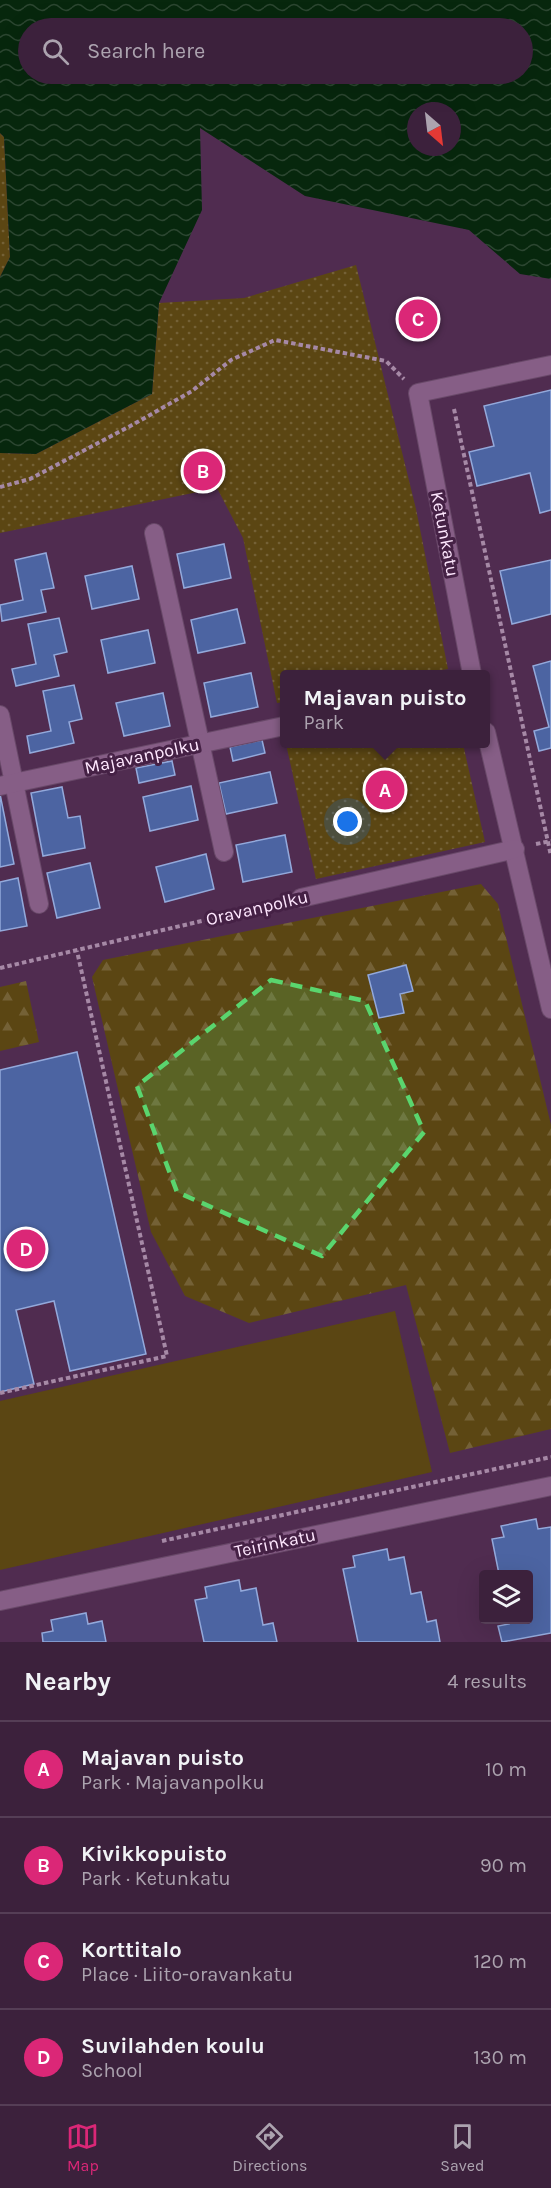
<!DOCTYPE html>
<html lang="en">
<head>
<meta charset="utf-8">
<style>
	:root { --surface:#3c213c; --page:#472e47; --text:#f1f3f6; --muted:#aca3af; --line:#553e56; --accent:#db2777 }
	body { margin:0; font-family:Karla,sans-serif; background:var(--page); color:var(--text) }
	.controls { position:absolute; right:18px; bottom:18px; display:grid; overflow:hidden; border-radius:6px; box-shadow:0 6px 24px #0002 }
	.controls button { width:54px; height:54px; display:grid; place-items:center; padding:0; border:0; border-bottom:2px solid var(--line); background:var(--surface); color:var(--text); font:30px sans-serif }
	.compass { position:absolute; left:407px; top:102px; width:54px; height:54px; border-radius:50%; background:var(--surface); box-shadow:0 6px 24px #0002; rotate:152deg }
	.you { position:absolute; left:348px; top:822px; width:21px; height:21px; margin:-15px; border:4px solid #fff; border-radius:50%; background:#1a73e8; box-shadow:0 0 0 9px #1a73e833 }
	.badge { display:grid; place-items:center; width:39px; height:39px; border-radius:50%; background:var(--accent); color:#fff; font-size:20px; font-weight:700 }
	.pin { position:absolute; translate:-50% -50%; border:3px solid #fff; box-shadow:0 2px 6px #0006 }
	.popup { position:absolute; left:280px; top:670px; width:210px; height:78px; box-sizing:border-box; display:grid; place-content:center; border-radius:6px; background:var(--surface); filter:drop-shadow(0 2px 4px #0005); font-size:20px; white-space:nowrap; color:var(--muted) }
	.popup b { font-size:22px; color:var(--text) }
	.popup::after { content:''; position:absolute; left:50%; top:100%; margin-left:-12px; border:12px solid transparent; border-top-color:var(--surface) }
	.list { margin:0; padding:0; list-style:none }
	h2 { display:flex; justify-content:space-between; align-items:center; height:78px; margin:0; padding:0 24px; font-size:26px }
	h2 small { font-size:20px; font-weight:400; color:var(--muted) }
	.list li { display:grid; grid-template-columns:39px 1fr auto; gap:18px; align-items:center; box-sizing:border-box; height:96px; padding:0 24px; border-top:2px solid var(--line) }
	.list b { display:block; font-size:22px; white-space:nowrap }
	.list p { margin:0; font-size:20px; white-space:nowrap; color:var(--muted) }
	.list em { font-size:20px; font-style:normal; color:var(--muted) }
	.icon { flex:none; width:33px; height:33px; fill:none; stroke:currentColor; stroke-width:2; stroke-linecap:round; stroke-linejoin:round }
	.map { position:relative; flex:none; width:551px; height:1642px; overflow:hidden }
	.search { position:absolute; background:var(--surface); box-shadow:0 6px 24px #0002; left:18px; right:18px; top:18px; height:66px; display:flex; align-items:center; gap:15px; box-sizing:border-box; padding:0 21px; border-radius:33px; color:var(--muted); font-size:22px }
	.sheet { height:462px; background:var(--surface) }
	nav { display:flex; justify-content:space-around; align-items:center; box-sizing:border-box; height:84px; border-top:2px solid var(--line); background:var(--surface); font-size:16px; color:var(--muted) }
	nav a { display:grid; justify-items:center; gap:3px }
	nav .on { color:var(--accent) }
	.map>svg:first-child { display:block }
	.forest { fill:url(#forest-firs) }
	.park { fill:url(#park-dots) }
	.pitch { fill:#5b4613 }
	.water { fill:url(#water-waves); fill-rule:evenodd }
	.building { fill:#4c64a2; stroke:#93a9db; stroke-width:1.5 }
	.lines { fill:none; stroke-linecap:round; stroke-linejoin:round }
	.minor-casing { stroke:#694969; stroke-width:20 }
	.path { stroke:#a689a6; stroke-width:4; stroke-dasharray:4.5 3; stroke-linecap:butt }
	.minor { stroke:#865e86; stroke-width:18 }
	.marked { fill:#5ad56e; fill-opacity:0.2; stroke:#5ad56e; stroke-width:4.5; stroke-dasharray:12 8; stroke-linejoin:round }
	.labels { text-anchor:middle; stroke-width:6; stroke-linejoin:round; paint-order:stroke }
	.street-label { font-size:18px; fill:#fee7fe; stroke:#452145 }
</style>
</head>
<body>
<div class="map">
<svg width="551" height="1642" viewBox="0 0 551 1642">
	<defs>
		<pattern id="forest-firs" width="22" height="20" patternUnits="userSpaceOnUse" patternTransform="scale(1.5)"><rect width="22" height="20" fill="#5b4613"/><path d="M5 1l3.5 6h-7zM16 11l3.5 6h-7z" fill="#746136"/></pattern>
		<pattern id="park-dots" width="8" height="8" patternUnits="userSpaceOnUse" patternTransform="scale(1.5)"><rect width="8" height="8" fill="#5b4613"/><path d="M2 2h.1M6 6h.1" fill="none" stroke="#746136" stroke-width="1.8" stroke-linecap="round"/></pattern>
		<pattern id="water-waves" width="16" height="10" patternUnits="userSpaceOnUse" patternTransform="scale(1.5)"><rect width="16" height="10" fill="#07270d"/><path d="M0 5q4-4 8 0t8 0" fill="none" stroke="#2c4631"/></pattern>
	</defs>
	<rect width="100%" height="100%" fill="#502c50"/>
	<!-- forest -->
	<g class="forest">
		<polygon points="481,884 498,904 551,1125 551,1429 450,1453 406,1285 249,1323 185,1296 151,1232 92,977 103,960"/>
		<polygon points="26,981 39,1042 0,1051 0,987"/>
	</g>
	<!-- park -->
	<g class="park">
		<polygon points="0,133 4,137 10,257 0,277"/>
		<polygon points="356,265 416,509 448,669 421,674 284,674 284,702 277,703 243,538 217,488 0,533 0,453 36,454 152,394 159,303 244,298"/>
		<polygon points="286,744 463,744 485,842 316,879"/>
	</g>
	<!-- pitch -->
	<polygon class="pitch" points="395,1311 432,1472 0,1570 0,1401"/>
	<!-- water -->
	<path class="water" d="M0,0H551V279L520,274L469,230L305,196L200,128L202,210L159,303L152,394L36,454L0,453V277L10,257L4,137L0,133ZM28,28H522V74H28ZM416,111H452V147H416Z"/>
	<!-- building -->
	<g class="building">
		<polygon points="551,390 551,510 540,513 530,473 477,486 469,452 494,446 484,406"/>
		<polygon points="224,544 231,578 184,588 177,554"/>
		<polygon points="46,553 54,588 41,590 46,612 2,621 0,605 23,600 15,560"/>
		<polygon points="551,560 551,614 512,624 500,571"/>
		<polygon points="132,566 139,599 92,609 85,576"/>
		<polygon points="237,609 245,643 198,653 191,620"/>
		<polygon points="59,618 67,652 54,655 59,676 16,686 12,669 36,664 28,624"/>
		<polygon points="148,630 155,663 108,673 101,640"/>
		<polygon points="551,661 551,748 539,751 534,731 549,727 533,666"/>
		<polygon points="251,673 258,707 211,717 204,683"/>
		<polygon points="74,685 82,719 69,722 74,743 30,753 27,736 51,731 43,691"/>
		<polygon points="163,693 170,726 124,736 116,703"/>
		<polygon points="262,740 265,753 233,761 230,747"/>
		<polygon points="172,761 175,775 139,783 136,768"/>
		<polygon points="270,772 277,803 226,814 219,783"/>
		<polygon points="191,786 198,820 150,831 143,797"/>
		<polygon points="62,787 68,818 80,816 85,848 43,856 31,793"/>
		<polygon points="0,794 14,864 0,867"/>
		<polygon points="285,835 292,872 243,882 236,845"/>
		<polygon points="206,854 214,889 165,902 156,867"/>
		<polygon points="90,863 100,908 57,918 47,873"/>
		<polygon points="18,878 27,926 0,931 0,882"/>
		<polygon points="406,965 413,991 400,994 404,1013 379,1018 368,975"/>
		<polygon points="77,1052 146,1354 70,1371 54,1301 16,1310 34,1384 0,1392 0,1070"/>
		<polygon points="536,1519 538,1529 551,1527 551,1633 502,1642 498,1626 509,1624 508,1620 528,1620 528,1574 499,1574 492,1539 504,1537 501,1526"/>
		<polygon points="387,1549 389,1560 404,1557 411,1594 421,1592 427,1622 436,1620 440,1642 358,1642 343,1569 355,1567 353,1556"/>
		<polygon points="239,1580 241,1591 256,1588 263,1625 273,1623 277,1642 204,1642 195,1600 207,1598 205,1587"/>
		<polygon points="86,1613 88,1624 102,1621 106,1642 43,1642 42,1633 53,1631 51,1620"/>
	</g>
	<g class="lines">
		<!-- minor casing -->
		<g class="minor-casing">
			<g id="minor">
				<polyline points="154,533 224,852"/>
				<polyline points="472,674 418,393 551,365"/>
				<polyline points="0,715 39,904"/>
				<polyline points="486,732 551,1009"/>
				<polyline points="0,786 284,726"/>
				<polyline points="301,898 515,849"/>
				<polyline points="0,1601 551,1486"/>
			</g>
		</g>
		<!-- path -->
		<g class="path">
			<polyline points="454,409 551,856"/>
			<polyline points="0,487 30,479 134,424 192,391 231,360 275,340 386,361 404,379"/>
			<polyline points="536,844 551,841"/>
			<polyline points="0,968 279,903"/>
			<polyline points="0,1393 167,1356 77,951"/>
			<polyline points="162,1541 551,1457"/>
		</g>
		<!-- minor -->
		<use href="#minor" class="minor"/>
	</g>
	<!-- marked area -->
	<path class="marked" d="M271,980L365,1001L424,1132L322,1256L177,1192L137,1086Z"/>
	<g class="labels">
		<!-- street labels -->
		<g class="street-label">
			<text transform="translate(445 534) rotate(79)" y="6">Ketunkatu</text>
			<text transform="translate(142 756) rotate(-12)" y="6">Majavanpolku</text>
			<text transform="translate(257 908) rotate(-13)" y="6">Oravanpolku</text>
			<text transform="translate(275 1543) rotate(-12)" y="6">Teirinkatu</text>
		</g>
	</g>
</svg>
<div class="controls">
<button><svg class="icon" aria-label="layers" viewBox="0 0 24 24"><path d="M12 4l9 5-9 5-9-5zM3 14l9 5 9-5"/></svg></button>
</div>
<svg class="compass" viewBox="-18 -18 36 36"><path d="M0-13l5 13h-10z" fill="#e53935"/><path d="M0 13l5-13h-10z" fill="#aca3af"/></svg>
<div class="you"></div>
<div class="pin badge" style="left:385px;top:790px">A</div>
<div class="popup"><b>Majavan puisto</b>Park</div>
<div class="pin badge" style="left:203px;top:471px">B</div>
<div class="pin badge" style="left:418px;top:319px">C</div>
<div class="pin badge" style="left:26px;top:1249px">D</div>
<div class="search"><svg class="icon" aria-label="search" viewBox="0 0 24 24"><circle cx="10" cy="10" r="6"/><path d="M15 15l6 6"/></svg>Search here</div>
</div>
<section class="sheet">
<h2>Nearby<small>4 results</small></h2>
<ul class="list">
<li><span class="badge">A</span><div><b>Majavan puisto</b><p>Park · Majavanpolku</p></div><em>10 m</em></li>
<li><span class="badge">B</span><div><b>Kivikkopuisto</b><p>Park · Ketunkatu</p></div><em>90 m</em></li>
<li><span class="badge">C</span><div><b>Korttitalo</b><p>Place · Liito-oravankatu</p></div><em>120 m</em></li>
<li><span class="badge">D</span><div><b>Suvilahden koulu</b><p>School</p></div><em>130 m</em></li>
</ul>
</section>
<nav>
<a class="on"><svg class="icon" aria-label="map" viewBox="0 0 24 24"><path d="M3 6l6-2 6 2 6-2v14l-6 2-6-2-6 2zM9 4v14M15 6v14"/></svg>Map</a>
<a><svg class="icon" aria-label="directions" viewBox="0 0 24 24"><path d="M12 3l9 9-9 9-9-9zM9 14v-3h6M13 9l2 2-2 2"/></svg>Directions</a>
<a><svg class="icon" aria-label="saved" viewBox="0 0 24 24"><path d="M7 4h10v16l-5-4-5 4z"/></svg>Saved</a>
</nav>
</body>
</html>
